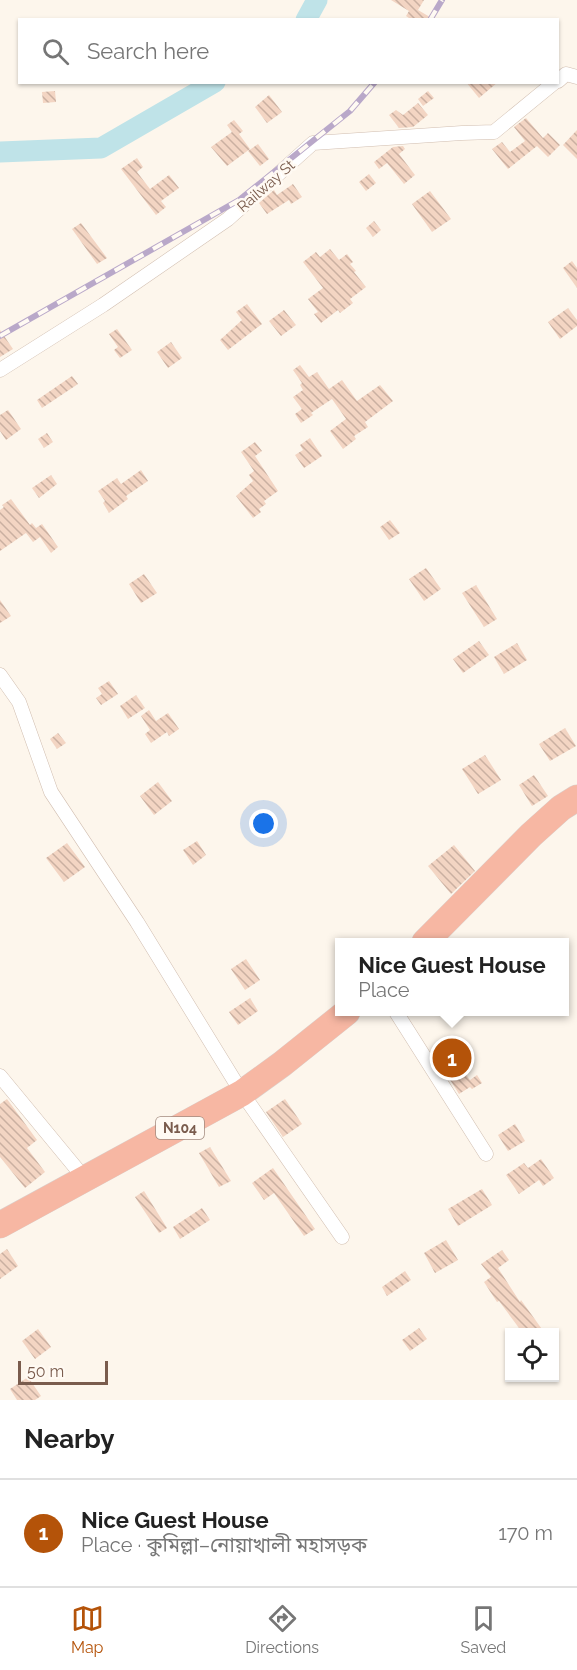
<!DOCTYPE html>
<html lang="en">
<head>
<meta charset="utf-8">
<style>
	:root { --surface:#fff; --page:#f2f2f2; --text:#222; --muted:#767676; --line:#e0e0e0; --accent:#b45309 }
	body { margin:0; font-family:Raleway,"Noto Sans Bengali",sans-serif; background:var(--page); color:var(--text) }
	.controls { position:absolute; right:18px; bottom:18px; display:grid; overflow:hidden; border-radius:0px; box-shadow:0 2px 4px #0004 }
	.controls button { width:54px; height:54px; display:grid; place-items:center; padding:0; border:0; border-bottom:2px solid var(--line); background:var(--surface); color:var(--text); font:30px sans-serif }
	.scale { position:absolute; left:18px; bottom:15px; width:90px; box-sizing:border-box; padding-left:6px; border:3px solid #7a5c4d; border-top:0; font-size:16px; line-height:21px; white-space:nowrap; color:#7a5c4d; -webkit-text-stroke:4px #fffaf3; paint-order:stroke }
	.you { position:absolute; left:264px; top:824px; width:21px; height:21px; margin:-15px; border:4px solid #fff; border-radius:50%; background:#1a73e8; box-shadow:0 0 0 9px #1a73e833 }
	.badge { display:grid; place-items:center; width:39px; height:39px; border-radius:50%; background:var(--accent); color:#fff; font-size:20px; font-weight:700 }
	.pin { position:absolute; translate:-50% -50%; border:3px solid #fff; box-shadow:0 2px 6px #0006 }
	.popup { position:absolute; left:335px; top:938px; width:234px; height:78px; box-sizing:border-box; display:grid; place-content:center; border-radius:0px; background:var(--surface); filter:drop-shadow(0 2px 4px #0005); font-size:20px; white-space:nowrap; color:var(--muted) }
	.popup b { font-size:22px; color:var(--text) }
	.popup::after { content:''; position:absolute; left:50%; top:100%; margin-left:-12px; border:12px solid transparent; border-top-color:var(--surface) }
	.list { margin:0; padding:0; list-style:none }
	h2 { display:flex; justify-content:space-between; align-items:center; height:78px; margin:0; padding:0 24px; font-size:26px }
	h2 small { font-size:20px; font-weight:400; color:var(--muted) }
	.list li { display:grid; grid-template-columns:39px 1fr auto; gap:18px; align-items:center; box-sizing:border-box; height:108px; padding:0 24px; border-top:2px solid var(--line) }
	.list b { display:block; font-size:22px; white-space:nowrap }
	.list p { margin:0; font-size:20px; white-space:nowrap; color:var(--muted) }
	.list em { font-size:20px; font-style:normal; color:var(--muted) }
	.icon { flex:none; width:33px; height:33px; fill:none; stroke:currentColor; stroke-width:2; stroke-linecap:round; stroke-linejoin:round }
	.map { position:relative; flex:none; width:577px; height:1400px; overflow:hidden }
	.search { position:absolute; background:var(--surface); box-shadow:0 2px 4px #0004; left:18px; right:18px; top:18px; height:66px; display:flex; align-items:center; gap:15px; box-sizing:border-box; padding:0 21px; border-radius:0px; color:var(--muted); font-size:22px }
	.sheet { height:186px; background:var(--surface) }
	nav { display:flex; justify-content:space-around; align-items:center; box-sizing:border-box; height:84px; border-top:2px solid var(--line); background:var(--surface); font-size:16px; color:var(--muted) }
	nav a { display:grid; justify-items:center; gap:3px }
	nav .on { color:var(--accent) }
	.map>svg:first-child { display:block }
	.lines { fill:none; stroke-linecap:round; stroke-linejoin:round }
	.river { stroke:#bfe3e8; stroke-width:21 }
	.building { fill:url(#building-back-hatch) }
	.street-casing { stroke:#d1beb0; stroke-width:15 }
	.highway-casing { stroke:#dad1cd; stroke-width:27 }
	.street { stroke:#fff; stroke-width:14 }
	.highway { stroke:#f7b7a3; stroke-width:26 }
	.rail-casing { stroke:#b9a8c9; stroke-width:6 }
	.rail { stroke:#fffaf3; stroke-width:4; stroke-dasharray:11; stroke-linecap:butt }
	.labels { text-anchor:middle; stroke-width:5; stroke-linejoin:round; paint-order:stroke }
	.shield { fill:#fffaf3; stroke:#a28b7f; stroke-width:1.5 }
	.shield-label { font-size:14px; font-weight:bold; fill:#7a5c4d }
	.street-label { font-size:15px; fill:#7a5c4d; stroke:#fffaf3 }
</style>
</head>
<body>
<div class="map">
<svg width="577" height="1400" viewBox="0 0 577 1400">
	<defs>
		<pattern id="building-back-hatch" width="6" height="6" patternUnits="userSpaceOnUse" patternTransform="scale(1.5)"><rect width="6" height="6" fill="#f3d5c3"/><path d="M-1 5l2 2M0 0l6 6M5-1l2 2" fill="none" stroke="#cab0a1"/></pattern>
	</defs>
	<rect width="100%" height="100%" fill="#fdf6ec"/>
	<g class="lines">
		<!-- river -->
		<g class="river">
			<polyline points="306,20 317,0"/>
			<polyline points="0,152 101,148 215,82"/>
		</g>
	</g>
	<!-- building -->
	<g class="building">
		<polygon points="391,0 424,0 418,10 435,20 412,20 406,16 409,11"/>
		<polygon points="466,82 498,82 479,98"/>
		<polygon points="55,91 56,102 43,103 42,92"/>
		<polygon points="428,91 434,98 423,106 418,99"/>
		<polygon points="269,95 282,112 267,123 255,107"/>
		<polygon points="418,103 428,115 413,127 399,128 389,115 396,110 403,115"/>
		<polygon points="526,118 543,138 548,133 560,145 548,157 537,146 508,169 492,149 502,142 510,152 525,141 514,127"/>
		<polygon points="234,120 243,131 239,134 250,149 227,166 211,147 232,132 227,125"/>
		<polygon points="577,130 577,159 563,145"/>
		<polygon points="258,144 269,159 260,166 248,151"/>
		<polygon points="403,146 405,149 399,154 415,175 404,184 387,163 379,169 374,162 393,147"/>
		<polygon points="137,158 143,167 137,172 150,189 169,175 179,188 161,201 166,207 156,215 121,169"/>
		<polygon points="369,174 376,183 366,191 359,182"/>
		<polygon points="293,184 302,197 291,204 289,200 267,214 259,203 274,190 277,195"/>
		<polygon points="430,191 451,219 432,232 412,204"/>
		<polygon points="374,221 381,230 373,237 366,228"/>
		<polygon points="81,223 107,258 97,264 72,229"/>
		<polygon points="330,249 339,260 347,254 353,262 350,264 356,271 354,272 366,287 350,299 353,303 340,313 338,310 321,323 314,314 318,312 308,299 323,288 303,262 316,252 320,257"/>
		<polygon points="572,261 577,268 577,288 563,268"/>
		<polygon points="247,304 262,324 228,350 220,340 242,320 236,312"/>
		<polygon points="568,308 577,320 577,326 560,339 548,322"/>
		<polygon points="284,310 296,325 281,336 269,321"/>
		<polygon points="117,329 132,350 120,358 114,350 118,347 109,334"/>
		<polygon points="0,330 13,349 0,357"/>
		<polygon points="171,342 182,358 168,368 157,352"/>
		<polygon points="300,365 309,377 317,372 329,389 342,380 357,401 380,385 393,401 365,422 368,427 354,436 356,439 343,449 330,431 346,419 332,399 311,413 313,415 301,423 295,414 302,409 293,397 303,390 300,385 302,383 293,370"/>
		<polygon points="72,376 78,384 42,408 37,400"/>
		<polygon points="8,410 21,429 6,440 0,431 0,415"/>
		<polygon points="47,433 53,442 44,448 38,439"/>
		<polygon points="310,438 322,456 304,468 295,455 303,450 300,445"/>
		<polygon points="255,442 262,451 255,456 278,491 264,501 266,504 259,509 261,512 253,518 236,496 253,481 249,475 254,471 241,452"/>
		<polygon points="141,470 148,481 126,496 128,499 109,513 103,503 105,501 98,491 117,478 121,484"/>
		<polygon points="51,475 57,484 39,498 32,488"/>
		<polygon points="11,499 30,525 32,523 36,528 42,524 58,547 51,553 40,537 33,542 26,533 0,551 0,510 4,507 2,505"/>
		<polygon points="390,520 400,533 389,540 380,527"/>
		<polygon points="426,568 441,589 424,601 409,579"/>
		<polygon points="144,574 157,593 141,603 129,584"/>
		<polygon points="476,585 497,619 484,627 462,593"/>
		<polygon points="0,600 11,616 0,623"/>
		<polygon points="479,641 489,655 463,673 453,659"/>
		<polygon points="517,643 527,660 504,674 494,657"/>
		<polygon points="109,681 118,694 101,705 96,698 102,694 98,688"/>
		<polygon points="136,695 145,708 128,719 120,706"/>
		<polygon points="149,710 156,721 168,713 179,729 169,736 167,732 151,743 145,734 150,730 141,716"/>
		<polygon points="565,728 576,746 550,761 539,744"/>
		<polygon points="58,733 66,743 57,749 50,739"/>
		<polygon points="485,755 501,780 478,794 462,769"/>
		<polygon points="534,775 548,796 532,806 519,785"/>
		<polygon points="158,782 172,801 154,815 140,796"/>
		<polygon points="197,841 206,855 193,865 183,850"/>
		<polygon points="67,843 85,867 64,882 46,858"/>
		<polygon points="454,845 475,871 451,894 428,866"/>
		<polygon points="246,959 260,980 245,990 231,969"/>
		<polygon points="250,998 258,1011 238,1025 229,1012"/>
		<polygon points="458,1045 466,1056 457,1062 470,1080 477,1075 482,1083 472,1089 470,1087 459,1094 437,1059"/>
		<polygon points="7,1099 37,1140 27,1148 45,1172 25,1188 0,1157 0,1104"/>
		<polygon points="285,1099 302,1124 283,1137 266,1112"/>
		<polygon points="515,1124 525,1141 508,1151 498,1135"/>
		<polygon points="210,1147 231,1181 219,1187 199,1153"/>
		<polygon points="541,1159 554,1178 543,1186 539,1180 519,1194 506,1175 524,1163 528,1168"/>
		<polygon points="273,1168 315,1229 304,1236 274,1193 264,1200 252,1183"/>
		<polygon points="482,1189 492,1205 458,1226 448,1209"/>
		<polygon points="144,1191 167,1228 159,1233 135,1197"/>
		<polygon points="202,1208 210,1220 180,1239 173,1227"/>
		<polygon points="446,1240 458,1260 435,1273 424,1253"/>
		<polygon points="7,1249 18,1266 0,1279 0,1254"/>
		<polygon points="502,1250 509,1260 498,1268 520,1302 521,1300 544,1332 522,1332 499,1301 497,1302 484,1282 491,1277 481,1264"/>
		<polygon points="405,1271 411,1280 387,1296 382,1287"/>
		<polygon points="419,1328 427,1339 410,1351 402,1340"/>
		<polygon points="38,1329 51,1347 35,1359 22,1341"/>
		<polygon points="28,1377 41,1396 35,1400 17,1400 10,1389"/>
	</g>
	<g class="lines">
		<!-- street casing -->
		<g class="street-casing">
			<g id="street">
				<polyline points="558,81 566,74 577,77"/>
				<polyline points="0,370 103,305 228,219 313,143 462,133 494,132 555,82"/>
				<polyline points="0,675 19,702 51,792 137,922 242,1093 342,1237"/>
				<polyline points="396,1012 486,1154"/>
				<polyline points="0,1076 85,1179"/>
			</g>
		</g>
		<!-- highway casing -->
		<g class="highway-casing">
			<g id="highway">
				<polyline points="425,942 531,835 561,808 577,798"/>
				<polyline points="0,1225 242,1093 282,1064 347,1012"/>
			</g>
		</g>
		<!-- street -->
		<use href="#street" class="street"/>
		<!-- highway -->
		<use href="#highway" class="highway"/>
		<!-- rail casing -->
		<g class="rail-casing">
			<g id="rail">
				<polyline points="430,20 442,0"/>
				<polyline points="0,336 239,200 350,111 375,82"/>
			</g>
		</g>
		<!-- rail -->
		<use href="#rail" class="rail"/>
	</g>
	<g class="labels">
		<!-- shield labels -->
		<rect class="shield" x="156" y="1117" width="48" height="22" rx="4.5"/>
		<g class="shield-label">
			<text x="180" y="1133">N104</text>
		</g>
		<!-- street labels -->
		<g class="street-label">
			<text transform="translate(266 186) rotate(-41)" y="5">Railway St</text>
		</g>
	</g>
</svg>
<div class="controls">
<button><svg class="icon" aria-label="locate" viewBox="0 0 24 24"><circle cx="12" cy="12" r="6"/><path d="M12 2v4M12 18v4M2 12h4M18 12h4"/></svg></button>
</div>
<div class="scale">50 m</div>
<div class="you"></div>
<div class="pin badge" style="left:452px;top:1058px">1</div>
<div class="popup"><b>Nice Guest House</b>Place</div>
<div class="search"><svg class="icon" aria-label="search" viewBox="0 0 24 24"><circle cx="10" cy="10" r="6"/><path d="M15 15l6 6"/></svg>Search here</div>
</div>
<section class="sheet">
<h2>Nearby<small></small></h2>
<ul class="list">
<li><span class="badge">1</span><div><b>Nice Guest House</b><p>Place · কুমিল্লা–নোয়াখালী মহাসড়ক</p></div><em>170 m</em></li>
</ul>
</section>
<nav>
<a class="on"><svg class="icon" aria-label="map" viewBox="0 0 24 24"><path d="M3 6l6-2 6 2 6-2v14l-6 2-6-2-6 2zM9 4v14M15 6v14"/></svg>Map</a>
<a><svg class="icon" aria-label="directions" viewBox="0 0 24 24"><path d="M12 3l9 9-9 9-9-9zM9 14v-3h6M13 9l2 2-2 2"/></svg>Directions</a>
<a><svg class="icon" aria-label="saved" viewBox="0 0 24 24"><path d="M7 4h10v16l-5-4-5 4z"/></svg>Saved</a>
</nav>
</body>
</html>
